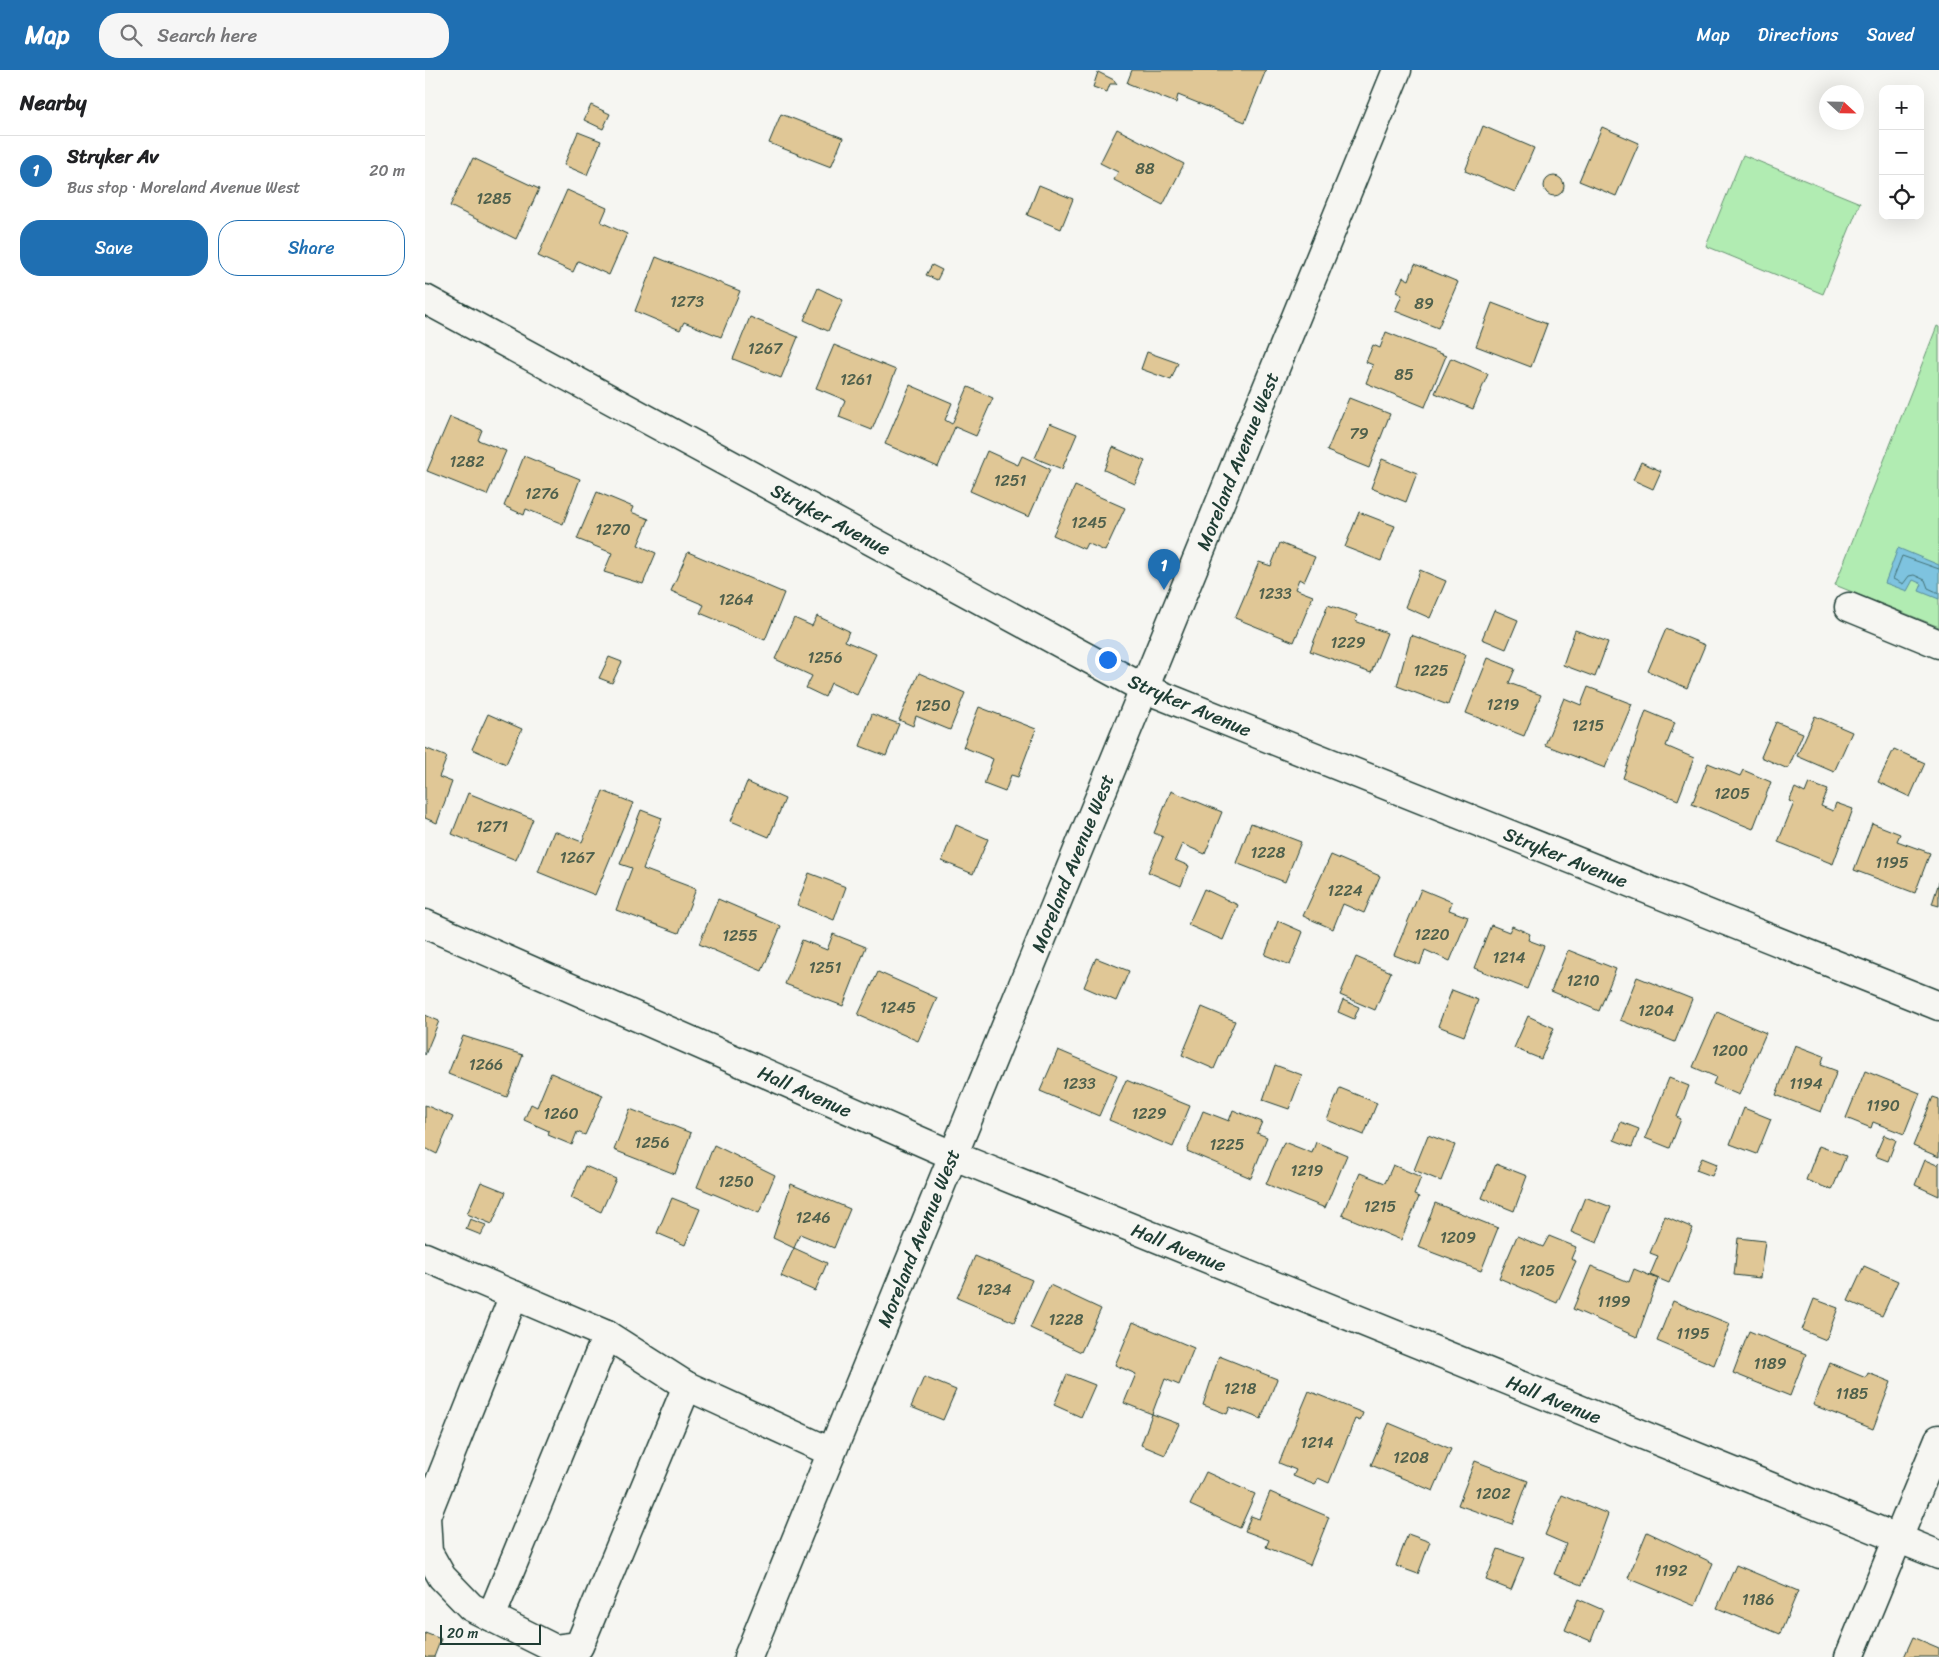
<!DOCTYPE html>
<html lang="en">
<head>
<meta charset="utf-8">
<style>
	:root { --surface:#fff; --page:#f6f6f6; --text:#202124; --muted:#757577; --line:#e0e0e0; --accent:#1f6fb2 }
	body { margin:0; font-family:Sriracha,sans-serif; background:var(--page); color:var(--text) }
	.controls { position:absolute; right:15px; top:15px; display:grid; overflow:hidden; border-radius:10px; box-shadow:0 5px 20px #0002 }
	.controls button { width:45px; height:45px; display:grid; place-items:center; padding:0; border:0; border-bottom:1px solid var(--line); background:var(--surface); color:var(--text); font:25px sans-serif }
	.compass { position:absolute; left:1394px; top:15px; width:45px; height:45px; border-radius:50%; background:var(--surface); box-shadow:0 5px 20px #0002; rotate:112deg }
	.scale { position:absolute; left:15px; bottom:12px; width:101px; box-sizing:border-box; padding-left:5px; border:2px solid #1f3d34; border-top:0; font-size:14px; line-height:18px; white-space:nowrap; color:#1f3d34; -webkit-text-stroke:4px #f6f6f2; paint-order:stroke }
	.you { position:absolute; left:682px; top:589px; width:18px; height:18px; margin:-12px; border:4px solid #fff; border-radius:50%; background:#1a73e8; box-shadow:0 0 0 8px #1a73e833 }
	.badge { display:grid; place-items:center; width:32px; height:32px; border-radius:50%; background:var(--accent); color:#fff; font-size:16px; font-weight:700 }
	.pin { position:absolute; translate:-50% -41px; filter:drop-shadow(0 1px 2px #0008) }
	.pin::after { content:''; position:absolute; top:26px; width:18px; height:15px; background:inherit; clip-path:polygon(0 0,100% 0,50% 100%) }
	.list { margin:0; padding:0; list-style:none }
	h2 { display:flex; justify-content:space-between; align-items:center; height:65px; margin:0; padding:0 20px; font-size:21px }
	h2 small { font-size:16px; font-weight:400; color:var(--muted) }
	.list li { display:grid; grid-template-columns:32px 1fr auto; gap:15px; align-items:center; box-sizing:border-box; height:70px; padding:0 20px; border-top:1px solid var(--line) }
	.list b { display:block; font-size:19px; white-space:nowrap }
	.list p { margin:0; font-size:16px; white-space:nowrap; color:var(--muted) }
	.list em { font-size:16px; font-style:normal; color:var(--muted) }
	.actions { display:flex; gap:10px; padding:15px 20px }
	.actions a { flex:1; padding:11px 0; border:1px solid var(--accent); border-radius:20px; text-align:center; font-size:18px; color:var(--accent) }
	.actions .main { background:var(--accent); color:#fff }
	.icon { flex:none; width:28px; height:28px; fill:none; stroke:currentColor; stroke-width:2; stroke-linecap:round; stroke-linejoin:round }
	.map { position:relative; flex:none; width:1514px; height:1587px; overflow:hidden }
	header { display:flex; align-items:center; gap:30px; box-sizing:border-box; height:70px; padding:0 25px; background:var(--accent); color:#fff }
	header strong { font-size:24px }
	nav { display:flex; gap:28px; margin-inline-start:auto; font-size:18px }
	.search { width:350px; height:45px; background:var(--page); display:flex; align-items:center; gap:12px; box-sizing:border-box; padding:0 18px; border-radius:20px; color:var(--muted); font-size:19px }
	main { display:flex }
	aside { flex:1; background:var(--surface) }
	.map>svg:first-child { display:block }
	.green { fill:#b1ecb2; stroke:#689473 }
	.water { fill:#7ec3df; stroke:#588d9b }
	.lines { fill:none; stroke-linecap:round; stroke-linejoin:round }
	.shore { stroke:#457378; stroke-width:1 }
	.building { fill:#e0c796; stroke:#1f3d34 }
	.minor-casing { stroke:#1f3d34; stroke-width:31 }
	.minor { stroke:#f6f6f2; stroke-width:28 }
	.labels { text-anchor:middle; stroke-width:4.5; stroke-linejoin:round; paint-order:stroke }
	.number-label { font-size:16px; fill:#4f604c }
	.street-label { font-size:19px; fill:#1f3d34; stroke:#f6f6f2 }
</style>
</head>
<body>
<header>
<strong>Map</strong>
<div class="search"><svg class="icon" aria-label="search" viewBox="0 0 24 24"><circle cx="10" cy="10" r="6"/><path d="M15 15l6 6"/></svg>Search here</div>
<nav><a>Map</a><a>Directions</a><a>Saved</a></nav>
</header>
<main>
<aside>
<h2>Nearby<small></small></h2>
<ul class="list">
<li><span class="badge">1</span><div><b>Stryker Av</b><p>Bus stop · Moreland Avenue West</p></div><em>20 m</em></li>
</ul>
<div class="actions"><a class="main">Save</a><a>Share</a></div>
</aside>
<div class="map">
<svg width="1514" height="1587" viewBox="0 0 1514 1587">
	<rect width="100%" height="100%" fill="#f6f6f2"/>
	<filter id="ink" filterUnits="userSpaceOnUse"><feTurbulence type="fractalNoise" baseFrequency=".02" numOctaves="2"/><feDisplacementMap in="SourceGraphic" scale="10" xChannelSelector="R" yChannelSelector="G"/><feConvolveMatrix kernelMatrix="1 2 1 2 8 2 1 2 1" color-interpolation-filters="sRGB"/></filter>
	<g filter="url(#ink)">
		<!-- green -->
		<g class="green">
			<polygon points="1318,85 1435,133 1398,224 1281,176"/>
			<polygon points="1512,256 1514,257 1514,557 1410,515"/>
		</g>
		<!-- water -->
		<polygon class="water" points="1473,478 1514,495 1514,529 1494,521 1497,514 1488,510 1482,521 1460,513"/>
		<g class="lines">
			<!-- shore -->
			<polyline class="shore" points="1514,499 1477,486 1468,509 1478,514 1484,506 1489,505 1500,510 1503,518 1514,523"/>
		</g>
		<!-- building -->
		<g class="building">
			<polygon points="707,0 841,0 820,52 753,25 751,33 702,13"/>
			<polygon points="673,2 689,10 692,14 685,14 682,22 668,17"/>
			<polygon points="166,35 185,44 178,59 159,50"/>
			<polygon points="356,44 418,68 406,97 344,73"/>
			<polygon points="1058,56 1109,78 1090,122 1040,101"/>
			<polygon points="1177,57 1214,73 1191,126 1154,111"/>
			<polygon points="692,59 759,94 738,135 689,110 693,102 675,93"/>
			<polygon points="153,62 176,71 162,105 139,95"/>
			<polygon points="48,88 114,119 91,169 25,136"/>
			<circle cx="1129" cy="116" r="10"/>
			<polygon points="614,115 648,129 636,159 602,145"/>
			<polygon points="142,120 182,138 176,152 202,164 184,205 153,191 148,202 113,186"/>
			<polygon points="231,187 315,221 296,267 259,252 255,260 210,241"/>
			<polygon points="990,194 1033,212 1013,258 970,241 977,225 971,222 978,207 984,210"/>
			<polygon points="507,195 517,200 512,210 501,205"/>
			<polygon points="393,218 418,230 403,261 379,250"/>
			<polygon points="1067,233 1122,254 1106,297 1051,276"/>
			<polygon points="325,247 373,267 356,308 308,289"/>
			<polygon points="961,262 1021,286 1000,337 941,313 948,295 941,292 948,275 955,278"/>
			<polygon points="409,275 471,300 447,360 414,347 420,330 391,318"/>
			<polygon points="722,282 753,293 746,310 716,299"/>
			<polygon points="1026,288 1063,304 1048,339 1010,323"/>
			<polygon points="485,315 527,333 520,350 527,354 543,317 568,328 551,366 530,357 513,397 460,374"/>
			<polygon points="924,328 965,344 944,398 902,381"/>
			<polygon points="25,347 57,360 53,370 81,381 62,425 2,401"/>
			<polygon points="625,353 652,364 637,399 610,388"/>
			<polygon points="688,377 720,391 710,414 679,400"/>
			<polygon points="562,381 593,395 597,386 625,399 604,447 545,421"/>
			<polygon points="99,386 155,409 138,454 101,439 99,445 79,436"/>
			<polygon points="957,389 992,403 981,432 946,418"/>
			<polygon points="1216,392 1236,401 1228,419 1208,410"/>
			<polygon points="650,416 700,438 680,481 662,473 659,479 628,465"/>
			<polygon points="172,422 208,437 206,442 224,449 213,475 231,483 218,514 179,502 187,483 152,469"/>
			<polygon points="934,442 970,456 956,491 920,477"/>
			<polygon points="855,473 890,487 879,512 874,509 870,519 888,526 869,572 810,548 834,492 846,496"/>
			<polygon points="263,482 359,523 340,570 275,543 279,535 246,521"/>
			<polygon points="995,500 1021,511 1005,548 980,537"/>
			<polygon points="903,535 932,545 930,551 962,563 946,603 885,581"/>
			<polygon points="1069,540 1093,550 1081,579 1057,569"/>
			<polygon points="392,546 424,561 420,571 451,584 432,625 406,613 400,627 381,618 387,606 350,589 369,548 387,556"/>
			<polygon points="1241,559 1280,575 1262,618 1223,601"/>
			<polygon points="1150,560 1183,572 1170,607 1138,595"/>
			<polygon points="986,565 1041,585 1023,635 972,616"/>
			<polygon points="184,587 197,592 187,613 174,608"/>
			<polygon points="1063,588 1090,599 1084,613 1116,625 1099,666 1041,643"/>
			<polygon points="494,603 540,623 525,660 491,646 488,656 474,650"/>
			<polygon points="1163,617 1207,634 1180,698 1120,675 1139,628 1156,635"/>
			<polygon points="554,637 611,659 593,707 586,705 580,722 559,714 568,689 538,677"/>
			<polygon points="1221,641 1250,653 1241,676 1269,688 1253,730 1198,708"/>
			<polygon points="63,644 97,659 81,694 47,679"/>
			<polygon points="447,644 474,654 461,686 435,676"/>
			<polygon points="1390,646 1427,662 1409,702 1372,686"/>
			<polygon points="1351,652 1378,663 1363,699 1336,687"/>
			<polygon points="0,678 22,687 14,707 27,712 12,753 0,748"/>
			<polygon points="1469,679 1500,693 1485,727 1453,712"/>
			<polygon points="1283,693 1315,706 1318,700 1346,712 1328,759 1267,734"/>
			<polygon points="322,712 360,729 344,767 306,751"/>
			<polygon points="1384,713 1403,720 1396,736 1408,741 1411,733 1428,739 1408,794 1353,772 1369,733 1364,731 1370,718 1380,723"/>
			<polygon points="178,721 208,733 170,825 113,802 129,761 157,772"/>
			<polygon points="746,721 797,742 780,784 757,774 750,790 764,796 756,816 723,802 738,767 729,763"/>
			<polygon points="43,723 108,749 91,790 27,764"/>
			<polygon points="216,740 237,748 218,799 271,819 254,863 191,840 207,798 195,794"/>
			<polygon points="826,753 876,772 860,812 811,793"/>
			<polygon points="1447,753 1475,764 1472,771 1505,783 1490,823 1429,800"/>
			<polygon points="531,755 563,769 548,804 517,791"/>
			<polygon points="906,785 955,806 939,843 918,834 908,859 878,846"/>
			<polygon points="384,803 421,817 409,850 372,835"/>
			<polygon points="1514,812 1514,836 1507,834"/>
			<polygon points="779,819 813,835 798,870 763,855"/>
			<polygon points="996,819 1027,832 1024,840 1043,847 1025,891 1000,880 995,895 969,885"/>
			<polygon points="293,829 356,856 337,901 274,874"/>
			<polygon points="853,851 878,862 865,895 840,885"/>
			<polygon points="1066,855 1084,862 1087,856 1105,864 1103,870 1119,876 1102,919 1049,898"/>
			<polygon points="408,864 441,877 418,936 360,914 377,870 402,880"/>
			<polygon points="1143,880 1191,899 1174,941 1126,921"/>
			<polygon points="931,887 966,902 950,940 915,925"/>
			<polygon points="671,888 704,901 691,931 659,917"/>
			<polygon points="453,902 512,928 493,971 433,945"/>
			<polygon points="1212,907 1267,929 1250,972 1195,950"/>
			<polygon points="1027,920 1053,930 1039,966 1013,956"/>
			<polygon points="918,930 934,937 929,949 913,942"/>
			<polygon points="777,937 810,951 789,999 757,985"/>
			<polygon points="1292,942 1341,963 1314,1025 1288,1014 1291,1007 1268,997"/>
			<polygon points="0,945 14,951 0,985"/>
			<polygon points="1103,946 1129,958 1116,989 1089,978"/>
			<polygon points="38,966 98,985 82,1027 23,1004"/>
			<polygon points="1370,975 1399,986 1396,995 1412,1001 1396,1042 1351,1025"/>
			<polygon points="633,980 692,1005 674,1046 615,1021"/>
			<polygon points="850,995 877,1005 864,1039 838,1030"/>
			<polygon points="1440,1001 1495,1023 1479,1064 1448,1052 1446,1058 1421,1048"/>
			<polygon points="126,1003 178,1025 160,1065 152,1062 147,1075 123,1065 124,1061 99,1050 106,1034 112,1037"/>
			<polygon points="1244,1008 1264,1016 1252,1047 1256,1049 1245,1078 1220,1068"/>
			<polygon points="701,1010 765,1036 748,1077 684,1050"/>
			<polygon points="915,1018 952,1033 939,1065 902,1050"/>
			<polygon points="1508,1027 1514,1029 1514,1087 1488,1076"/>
			<polygon points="0,1035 28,1047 12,1084 0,1078"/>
			<polygon points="1319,1038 1346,1049 1332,1084 1305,1074"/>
			<polygon points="205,1039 266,1063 250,1104 189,1080"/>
			<polygon points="808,1040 837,1052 832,1063 842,1067 826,1108 762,1081 778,1041 804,1051"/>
			<polygon points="1196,1052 1214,1059 1207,1077 1189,1070"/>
			<polygon points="1003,1065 1030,1075 1016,1111 989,1100"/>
			<polygon points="1459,1065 1471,1070 1463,1091 1450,1086"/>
			<polygon points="859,1072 887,1083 891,1072 922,1085 900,1138 841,1114"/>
			<polygon points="289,1075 350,1105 334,1143 272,1117"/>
			<polygon points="1394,1076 1421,1086 1407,1120 1381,1110"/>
			<polygon points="1277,1088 1292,1094 1287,1106 1271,1100"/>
			<polygon points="1500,1090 1512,1095 1514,1092 1514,1126 1490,1115"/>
			<polygon points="1071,1094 1102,1106 1089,1141 1057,1128"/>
			<polygon points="968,1095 996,1107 989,1125 994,1127 976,1170 917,1145 935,1103 960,1113"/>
			<polygon points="160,1096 191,1109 176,1142 146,1128"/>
			<polygon points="56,1112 81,1122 67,1154 42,1144"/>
			<polygon points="366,1114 425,1139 409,1178 375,1164 369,1178 348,1168"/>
			<polygon points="1160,1127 1186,1137 1172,1173 1146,1162"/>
			<polygon points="247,1128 275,1139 260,1175 232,1163"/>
			<polygon points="1010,1133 1073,1158 1056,1201 993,1177"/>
			<polygon points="1240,1146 1268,1158 1244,1213 1225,1205 1233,1186 1225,1183"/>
			<polygon points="45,1149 61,1155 56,1165 41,1159"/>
			<polygon points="1092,1166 1118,1177 1124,1166 1151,1177 1146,1189 1151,1191 1132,1233 1074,1208"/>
			<polygon points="1313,1168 1340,1171 1335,1208 1309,1205"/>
			<polygon points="369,1178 402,1193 390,1221 356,1206"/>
			<polygon points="550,1186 607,1210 589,1252 532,1228"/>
			<polygon points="1166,1196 1204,1212 1209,1199 1233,1209 1212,1267 1148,1239"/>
			<polygon points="1439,1196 1473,1211 1457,1246 1423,1231"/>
			<polygon points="625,1215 676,1239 656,1282 605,1258"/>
			<polygon points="1389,1229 1413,1238 1401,1270 1377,1260"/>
			<polygon points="1248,1231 1305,1254 1289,1295 1232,1271"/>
			<polygon points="708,1252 769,1278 754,1315 740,1309 727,1344 699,1333 711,1304 690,1295"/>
			<polygon points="1324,1261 1381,1284 1365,1326 1308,1303"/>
			<polygon points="794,1286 852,1309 836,1349 805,1337 802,1344 778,1335"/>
			<polygon points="1405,1293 1441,1308 1443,1303 1466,1312 1448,1359 1388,1335"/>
			<polygon points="642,1304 670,1315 656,1347 629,1335"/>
			<polygon points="499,1307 531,1320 518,1350 486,1337"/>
			<polygon points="884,1321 938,1343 935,1351 930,1349 904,1413 893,1408 890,1415 868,1406 871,1400 854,1393"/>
			<polygon points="727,1344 754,1354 740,1385 716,1375"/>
			<polygon points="964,1353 1026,1379 1008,1421 946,1395"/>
			<polygon points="1050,1391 1103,1411 1087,1454 1033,1435"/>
			<polygon points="781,1402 830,1424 815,1458 765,1435"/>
			<polygon points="845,1422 904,1447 885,1495 841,1477 844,1470 820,1461 826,1446 834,1449"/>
			<polygon points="1137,1425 1183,1444 1157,1515 1129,1504 1141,1474 1120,1465"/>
			<polygon points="1222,1462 1288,1493 1270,1536 1203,1508"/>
			<polygon points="983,1464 1005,1472 993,1504 971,1496"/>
			<polygon points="1073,1479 1099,1488 1086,1520 1061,1510"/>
			<polygon points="1311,1495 1373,1521 1355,1564 1292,1538"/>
			<polygon points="1153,1529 1178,1540 1166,1571 1140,1560"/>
			<polygon points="0,1563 16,1569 9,1587 0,1587"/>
			<polygon points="1488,1567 1514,1578 1514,1587 1479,1587"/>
		</g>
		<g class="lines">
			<!-- minor casing -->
			<g class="minor-casing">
				<g id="minor">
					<polyline points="0,229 718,618 1514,936"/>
					<polyline points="1424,537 1514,574"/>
					<polyline points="0,854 527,1085 1514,1485"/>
					<polyline points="0,1187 182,1265 262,1316 406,1382"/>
					<polyline points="89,1225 1,1446 3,1482 17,1507 46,1537 130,1579 154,1576 262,1316"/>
					<polyline points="66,1547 182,1265"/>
					<polyline points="323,1587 972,0"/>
					<polyline points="1424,1587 1514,1369"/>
				</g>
			</g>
			<!-- minor -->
			<use href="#minor" class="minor"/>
		</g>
	</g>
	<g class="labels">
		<!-- number labels -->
		<g class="number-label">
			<text x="720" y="104">88</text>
			<text x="69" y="134">1285</text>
			<text x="262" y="237">1273</text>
			<text x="999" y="239">89</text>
			<text x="340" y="284">1267</text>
			<text x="979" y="310">85</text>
			<text x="431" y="315">1261</text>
			<text x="934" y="369">79</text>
			<text x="42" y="397">1282</text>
			<text x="585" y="416">1251</text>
			<text x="117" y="429">1276</text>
			<text x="664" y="458">1245</text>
			<text x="188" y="465">1270</text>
			<text x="850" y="529">1233</text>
			<text x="311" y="535">1264</text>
			<text x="923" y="578">1229</text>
			<text x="400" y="593">1256</text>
			<text x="1006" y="606">1225</text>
			<text x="1078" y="640">1219</text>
			<text x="508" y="641">1250</text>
			<text x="1163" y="661">1215</text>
			<text x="1307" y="729">1205</text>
			<text x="67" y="762">1271</text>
			<text x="843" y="788">1228</text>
			<text x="152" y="793">1267</text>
			<text x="1467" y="798">1195</text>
			<text x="920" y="826">1224</text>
			<text x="1007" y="870">1220</text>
			<text x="315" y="871">1255</text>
			<text x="1084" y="893">1214</text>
			<text x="400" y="903">1251</text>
			<text x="1158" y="916">1210</text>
			<text x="473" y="943">1245</text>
			<text x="1231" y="946">1204</text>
			<text x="1305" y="986">1200</text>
			<text x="61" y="1000">1266</text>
			<text x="654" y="1019">1233</text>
			<text x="1381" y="1019">1194</text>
			<text x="1458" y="1041">1190</text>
			<text x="136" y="1049">1260</text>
			<text x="724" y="1049">1229</text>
			<text x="227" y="1078">1256</text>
			<text x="802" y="1080">1225</text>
			<text x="882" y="1106">1219</text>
			<text x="311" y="1117">1250</text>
			<text x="955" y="1142">1215</text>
			<text x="388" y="1153">1246</text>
			<text x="1033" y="1173">1209</text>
			<text x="1112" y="1206">1205</text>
			<text x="569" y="1225">1234</text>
			<text x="1189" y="1237">1199</text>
			<text x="641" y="1255">1228</text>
			<text x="1268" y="1269">1195</text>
			<text x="1345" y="1299">1189</text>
			<text x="815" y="1324">1218</text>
			<text x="1427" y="1329">1185</text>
			<text x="892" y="1378">1214</text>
			<text x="986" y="1393">1208</text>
			<text x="1068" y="1429">1202</text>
			<text x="1246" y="1506">1192</text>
			<text x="1333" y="1535">1186</text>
		</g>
		<!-- street labels -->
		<g class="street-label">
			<text transform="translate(812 391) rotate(-68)" y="7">Moreland Avenue West</text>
			<text transform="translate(406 449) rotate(28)" y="7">Stryker Avenue</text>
			<text transform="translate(765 635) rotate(23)" y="7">Stryker Avenue</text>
			<text transform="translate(1141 787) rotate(22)" y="7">Stryker Avenue</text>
			<text transform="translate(647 793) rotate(-68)" y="7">Moreland Avenue West</text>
			<text transform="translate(380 1021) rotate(24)" y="7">Hall Avenue</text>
			<text transform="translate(493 1168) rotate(-68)" y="7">Moreland Avenue West</text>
			<text transform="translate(754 1177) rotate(22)" y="7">Hall Avenue</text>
			<text transform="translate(1129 1329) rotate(22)" y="7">Hall Avenue</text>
		</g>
	</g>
</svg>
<div class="controls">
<button>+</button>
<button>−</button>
<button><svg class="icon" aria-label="locate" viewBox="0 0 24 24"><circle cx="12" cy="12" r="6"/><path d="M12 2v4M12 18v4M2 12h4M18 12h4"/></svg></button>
</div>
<svg class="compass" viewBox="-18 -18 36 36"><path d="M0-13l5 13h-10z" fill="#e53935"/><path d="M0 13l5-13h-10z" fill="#757577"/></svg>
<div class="scale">20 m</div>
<div class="you"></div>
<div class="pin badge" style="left:739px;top:520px">1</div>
</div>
</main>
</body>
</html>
